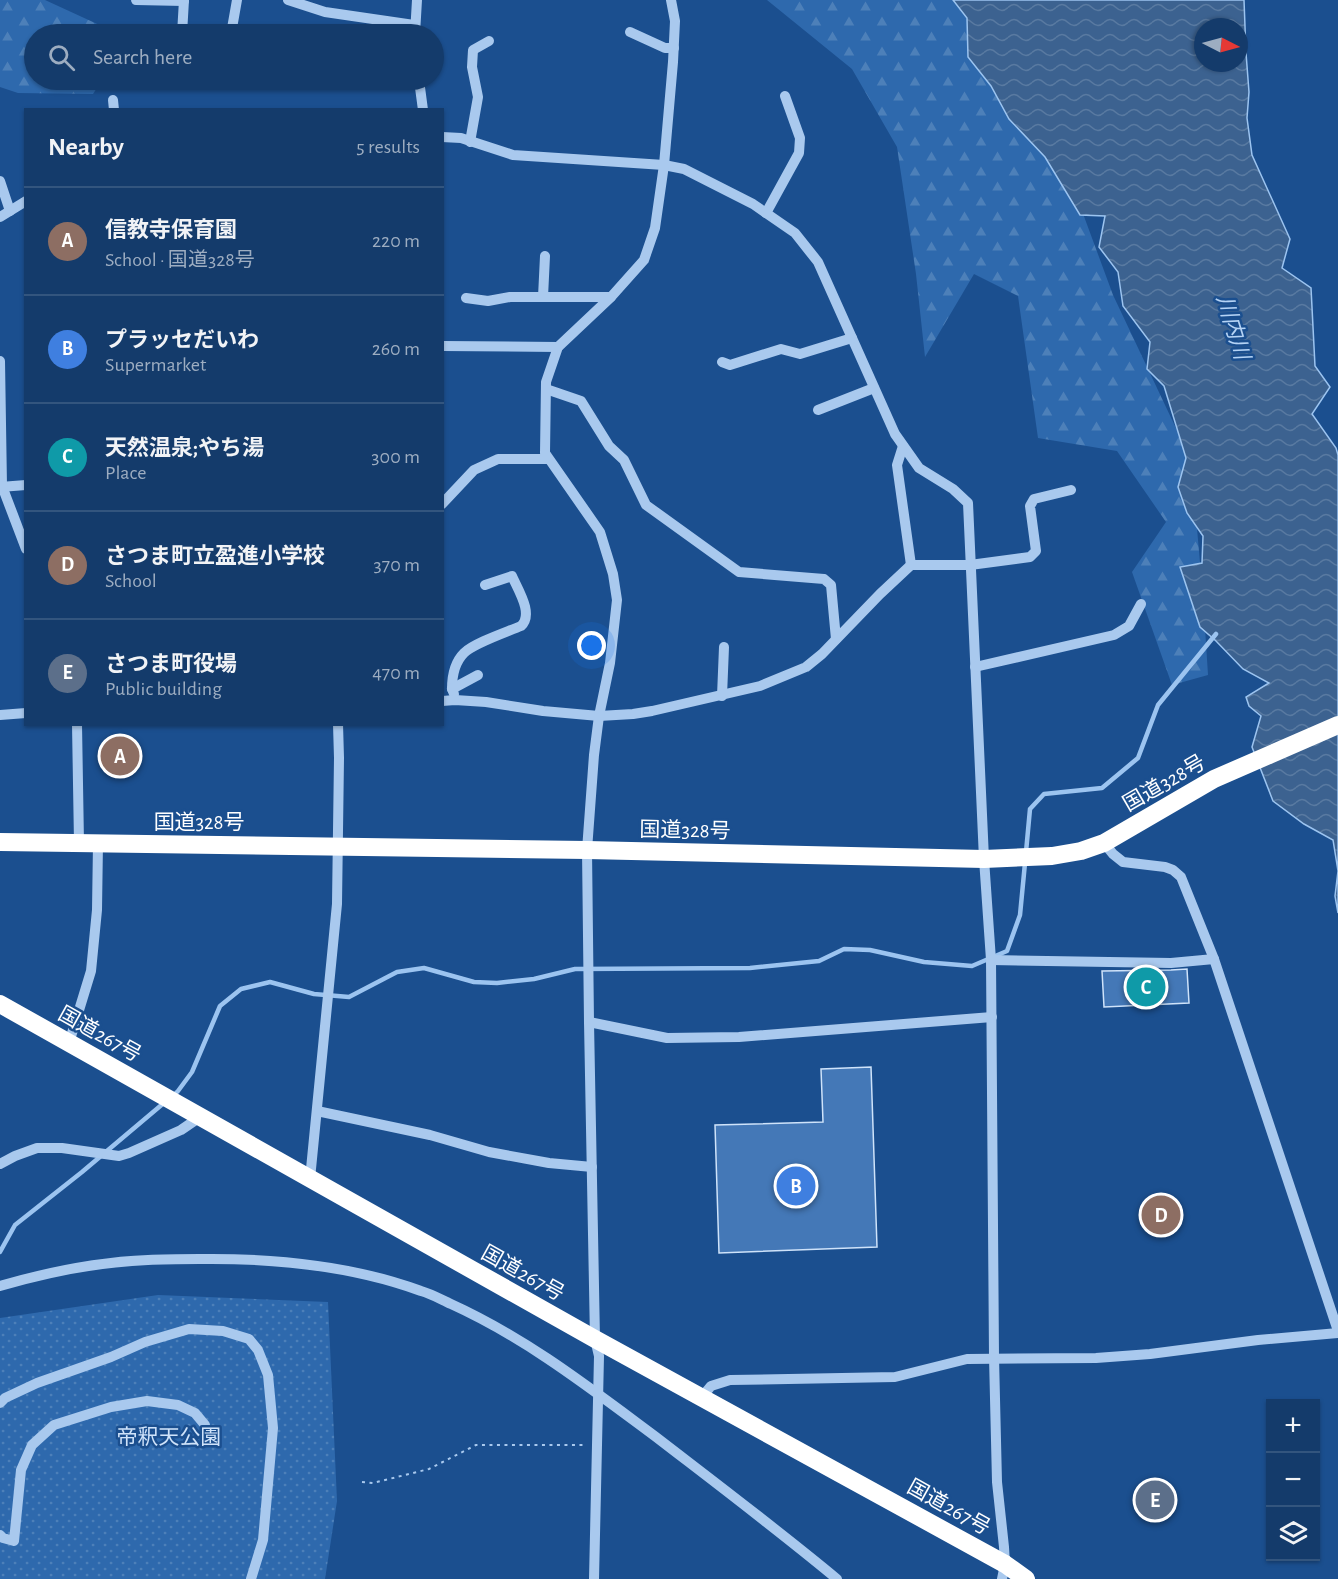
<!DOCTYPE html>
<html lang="en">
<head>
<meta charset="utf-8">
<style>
	:root { --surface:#143b6b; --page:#214673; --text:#f1f3f6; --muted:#9dadc1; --line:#33557e; --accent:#ffd166 }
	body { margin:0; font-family:"Alegreya Sans","Noto Sans JP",sans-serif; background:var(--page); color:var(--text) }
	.controls { position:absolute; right:18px; bottom:18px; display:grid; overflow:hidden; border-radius:0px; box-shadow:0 2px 4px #0004 }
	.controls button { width:54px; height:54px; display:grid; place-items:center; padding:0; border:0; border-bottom:2px solid var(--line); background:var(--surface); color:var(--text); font:30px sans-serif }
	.compass { position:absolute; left:1194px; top:18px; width:54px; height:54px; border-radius:50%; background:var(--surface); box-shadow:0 2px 4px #0004; rotate:96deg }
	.you { position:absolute; left:592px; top:646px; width:21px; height:21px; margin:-15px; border:4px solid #fff; border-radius:50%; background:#1a73e8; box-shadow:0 0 0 9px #1a73e833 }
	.badge { display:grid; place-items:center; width:39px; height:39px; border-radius:50%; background:var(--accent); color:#fff; font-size:20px; font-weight:700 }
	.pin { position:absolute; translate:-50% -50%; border:3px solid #fff; box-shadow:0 2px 6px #0006 }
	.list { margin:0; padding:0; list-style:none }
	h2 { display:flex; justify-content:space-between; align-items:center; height:78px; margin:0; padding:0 24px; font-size:26px }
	h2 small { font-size:20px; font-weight:400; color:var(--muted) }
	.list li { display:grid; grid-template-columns:39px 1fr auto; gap:18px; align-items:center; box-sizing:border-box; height:108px; padding:0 24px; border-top:2px solid var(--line) }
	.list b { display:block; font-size:22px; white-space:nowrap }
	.list p { margin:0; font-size:20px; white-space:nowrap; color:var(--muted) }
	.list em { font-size:20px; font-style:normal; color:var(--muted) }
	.icon { flex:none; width:33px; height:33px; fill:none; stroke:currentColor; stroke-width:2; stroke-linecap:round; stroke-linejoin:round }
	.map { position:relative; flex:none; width:1338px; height:1579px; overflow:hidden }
	.search { position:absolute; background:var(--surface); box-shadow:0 2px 4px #0004; left:24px; top:24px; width:420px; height:66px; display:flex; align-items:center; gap:15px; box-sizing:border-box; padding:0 21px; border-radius:33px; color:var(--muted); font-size:22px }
	.panel { position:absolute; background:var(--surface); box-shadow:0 2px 4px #0004; left:24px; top:108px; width:420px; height:618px; border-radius:0px }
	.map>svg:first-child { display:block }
	.forest { fill:url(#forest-firs) }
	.park { fill:url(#park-dots) }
	.water { fill:url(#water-waves); stroke:#9cc4f0; stroke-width:1.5; fill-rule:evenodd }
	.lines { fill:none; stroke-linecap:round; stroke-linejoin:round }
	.stream { stroke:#9cc4f0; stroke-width:4.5 }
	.building { fill:#4478b7; stroke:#cfe3fa; stroke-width:1.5 }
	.path { stroke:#a9c9ee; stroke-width:2; stroke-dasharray:3 4.5; stroke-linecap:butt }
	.minor { stroke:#a9c9ee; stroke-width:10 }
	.highway { stroke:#fff; stroke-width:18 }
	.labels { text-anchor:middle; stroke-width:5; stroke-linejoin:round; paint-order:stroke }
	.street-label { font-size:21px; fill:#fff; stroke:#1b4f8f }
	.park-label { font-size:21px; fill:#cfe3fa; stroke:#1b4f8f }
	.water-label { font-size:22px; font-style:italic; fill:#b5d3f5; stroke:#1b4f8f }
</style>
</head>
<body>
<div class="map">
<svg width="1338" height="1579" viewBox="0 0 1338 1579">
	<defs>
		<pattern id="forest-firs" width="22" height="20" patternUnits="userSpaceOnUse" patternTransform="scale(1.5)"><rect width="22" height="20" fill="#2e69ad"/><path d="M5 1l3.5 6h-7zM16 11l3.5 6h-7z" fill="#4d80b9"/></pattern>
		<pattern id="park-dots" width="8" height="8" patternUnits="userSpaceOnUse" patternTransform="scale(1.5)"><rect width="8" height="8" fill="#2e69ad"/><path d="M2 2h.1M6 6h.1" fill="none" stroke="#4d80b9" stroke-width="1.8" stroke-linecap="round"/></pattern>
		<pattern id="water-waves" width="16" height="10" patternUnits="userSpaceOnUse" patternTransform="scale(1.5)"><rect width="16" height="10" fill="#3c6290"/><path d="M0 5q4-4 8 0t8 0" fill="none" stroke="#597aa1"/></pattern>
	</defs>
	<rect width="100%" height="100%" fill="#1b4f8f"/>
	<!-- forest -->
	<g class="forest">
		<polygon points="0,0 45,0 119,34 34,34 34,80 102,80 93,94 18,93 0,87"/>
		<polygon points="767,0 996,0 1044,108 1113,295 1191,460 1203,597 1208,675 1172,685 1132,572 1166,522 1117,451 1038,438 1018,296 974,274 925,357 916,274 897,147 852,69"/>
	</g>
	<!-- park -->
	<polygon class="park" points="158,1295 328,1302 337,1501 325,1579 0,1579 0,1318"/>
	<!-- water -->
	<path class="water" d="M953,0H1244L1246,53L1249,92L1247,118L1252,155L1290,239L1282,268L1311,288L1315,366L1330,387L1312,414L1336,448L1338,455V913L1335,896L1338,871L1333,840L1304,824L1273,801L1252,747L1261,716L1249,706L1246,697L1269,683L1243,669L1216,641L1200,627L1180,567L1202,563L1203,536L1187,513L1178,487L1186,458L1164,386L1147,369L1150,342L1123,306L1118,272L1099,247L1105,216L1080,215L1045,157L1009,119L991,86L968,57L967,18ZM1203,27H1239V63H1203Z"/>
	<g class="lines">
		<!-- stream -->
		<g class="stream">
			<polyline points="1026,852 1030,809 1044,794 1102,788 1138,758 1158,705 1216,634"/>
			<polyline points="174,1095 178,1091 192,1072 220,1006 241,989 270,982 314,994 349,997 397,972 424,968 474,982 497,983 534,979 575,969 750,968 819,961 844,949 870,950 924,962 972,966 1007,951 1020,915 1025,863"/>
			<polyline points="0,1252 15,1225 82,1172 165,1102"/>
		</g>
	</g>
	<!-- building -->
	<g class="building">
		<polygon points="1187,969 1189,1003 1104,1007 1102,971 1171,970"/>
		<polygon points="871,1067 877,1247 719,1253 715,1125 823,1122 821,1069"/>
	</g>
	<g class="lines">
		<!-- path -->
		<polyline class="path" points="362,1482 373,1483 429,1469 476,1445 585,1445"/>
		<!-- minor -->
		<g class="minor">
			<polyline points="136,0 184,1"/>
			<polyline points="288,0 325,12 414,25"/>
			<polyline points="630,32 665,48 674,48"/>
			<polyline points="182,34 184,0"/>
			<polyline points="231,34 237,0"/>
			<polyline points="415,34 417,0"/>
			<polyline points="419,80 423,110"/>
			<polyline points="113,100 114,110"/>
			<polyline points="442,137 461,138 513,155 664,165 684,169 753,204 795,233 818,262 895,434 919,468 953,489 968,503 984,859 991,960 994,1357 997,1482 1004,1547 1005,1564 1002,1579"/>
			<polyline points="470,142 478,97 472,67 473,50 489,41"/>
			<polyline points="0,181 10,211"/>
			<polyline points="766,213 799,153 800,138 785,96"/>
			<polyline points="0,217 26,201"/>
			<polyline points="543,297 545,256"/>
			<polyline points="466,298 488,301 510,297 611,297"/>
			<polyline points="442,346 558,347"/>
			<polyline points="0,361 2,486 26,549"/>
			<polyline points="722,362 730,365 781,349 800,354 852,338"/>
			<polyline points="546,389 581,401 609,446 624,460 646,505 739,572 824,579 831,585 836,639"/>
			<polyline points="818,410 874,388"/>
			<polyline points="903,446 897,465 911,565"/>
			<polyline points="0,487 26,485"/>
			<polyline points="442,504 474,470 498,459 548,459"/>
			<polyline points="975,667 1114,635 1129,626 1141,604"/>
			<path d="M452,689C452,676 454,663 464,653C474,643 507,632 521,626C534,614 518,590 512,576L485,585"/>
			<polyline points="454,694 452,689 478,675"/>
			<polyline points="722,696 724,647"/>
			<polyline points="442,701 455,700 486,702 543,711 599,716 633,714 652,711 760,686 806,667 822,654 880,594 911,565 970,565 1030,557 1036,551 1030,506 1034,499 1071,490"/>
			<polyline points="0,715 26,713"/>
			<polyline points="77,724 79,843"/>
			<polyline points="1104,843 1113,854 1123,862 1165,867 1173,870 1181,877 1214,959 1338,1331"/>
			<polyline points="991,960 1171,963 1214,959"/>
			<polyline points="589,1022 667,1038 739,1037 992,1017"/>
			<polyline points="69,1043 91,971 97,910 98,843"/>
			<polyline points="317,1111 430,1135 489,1152 549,1163 592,1167"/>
			<polyline points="0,1164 15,1156 37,1148 62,1148 119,1156 129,1153 181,1130 200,1117"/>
			<polyline points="310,1179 337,904 339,758 338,724"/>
			<path d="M0,1286C48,1272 98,1262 148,1260C165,1259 182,1259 199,1259C274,1258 350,1265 421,1291C432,1294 442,1300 451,1304C526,1338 590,1388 656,1437C717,1484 778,1530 837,1579"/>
			<polyline points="702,1397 711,1386 730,1380 895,1377 967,1359 1096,1358 1150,1354 1258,1340 1338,1333"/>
			<polyline points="0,1403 5,1398 37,1383 111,1357 145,1342 189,1329 223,1331 249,1339 258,1350 268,1375 273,1428 263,1540 251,1579"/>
			<polyline points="0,1535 3,1538 14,1541 21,1470 32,1445 54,1425 111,1407 147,1401 178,1405 195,1413 205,1425"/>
			<polyline points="594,1579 599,1356 595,1339 589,1022 587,850 594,755 599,716 610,663 617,600 613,574 600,532 545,453 546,382 558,347 611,297 644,260 655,228 664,165 673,62 675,21 671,0"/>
		</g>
		<!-- highway -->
		<g class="highway">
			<polyline points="0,842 587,850 984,859 1052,856 1081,851 1104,843 1214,779 1338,725"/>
			<polyline points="0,1004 595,1339 1005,1564 1026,1579"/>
		</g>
	</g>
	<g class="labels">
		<!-- street labels -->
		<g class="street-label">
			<text transform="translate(1164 783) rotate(-30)" y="7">国道328号</text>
			<text x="199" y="829">国道328号</text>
			<text transform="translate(685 830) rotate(1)" y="7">国道328号</text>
			<text transform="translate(100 1034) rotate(29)" y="7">国道267号</text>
			<text transform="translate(523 1273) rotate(29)" y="7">国道267号</text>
			<text transform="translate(949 1507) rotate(29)" y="7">国道267号</text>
		</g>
		<!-- park labels -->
		<g class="park-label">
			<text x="169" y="1444">帝釈天公園</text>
		</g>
		<!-- water labels -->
		<g class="water-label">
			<text transform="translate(1234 327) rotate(73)" y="8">川内川</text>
		</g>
	</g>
</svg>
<div class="controls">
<button>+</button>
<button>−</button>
<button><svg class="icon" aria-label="layers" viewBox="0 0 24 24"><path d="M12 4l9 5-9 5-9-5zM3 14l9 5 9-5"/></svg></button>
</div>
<svg class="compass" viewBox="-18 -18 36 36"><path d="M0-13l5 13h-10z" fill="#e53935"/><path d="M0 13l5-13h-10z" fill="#9dadc1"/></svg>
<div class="you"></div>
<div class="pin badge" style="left:120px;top:756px;background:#8d6e63">A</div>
<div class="pin badge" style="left:796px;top:1186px;background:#3f7fe0">B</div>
<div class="pin badge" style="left:1146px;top:987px;background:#0f9aa8">C</div>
<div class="pin badge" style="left:1161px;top:1215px;background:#8d6e63">D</div>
<div class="pin badge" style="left:1155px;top:1500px;background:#5c6f8a">E</div>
<div class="search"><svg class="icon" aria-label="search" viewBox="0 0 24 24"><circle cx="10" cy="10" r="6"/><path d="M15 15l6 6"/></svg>Search here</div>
<section class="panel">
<h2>Nearby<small>5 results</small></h2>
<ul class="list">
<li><span class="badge" style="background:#8d6e63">A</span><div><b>信教寺保育園</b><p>School · 国道328号</p></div><em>220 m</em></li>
<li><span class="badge" style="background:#3f7fe0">B</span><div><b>プラッセだいわ</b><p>Supermarket</p></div><em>260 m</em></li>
<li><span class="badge" style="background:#0f9aa8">C</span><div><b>天然温泉;やち湯</b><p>Place</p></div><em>300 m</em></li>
<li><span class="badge" style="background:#8d6e63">D</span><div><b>さつま町立盈進小学校</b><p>School</p></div><em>370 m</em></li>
<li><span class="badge" style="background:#5c6f8a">E</span><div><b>さつま町役場</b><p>Public building</p></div><em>470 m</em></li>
</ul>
</section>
</div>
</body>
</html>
